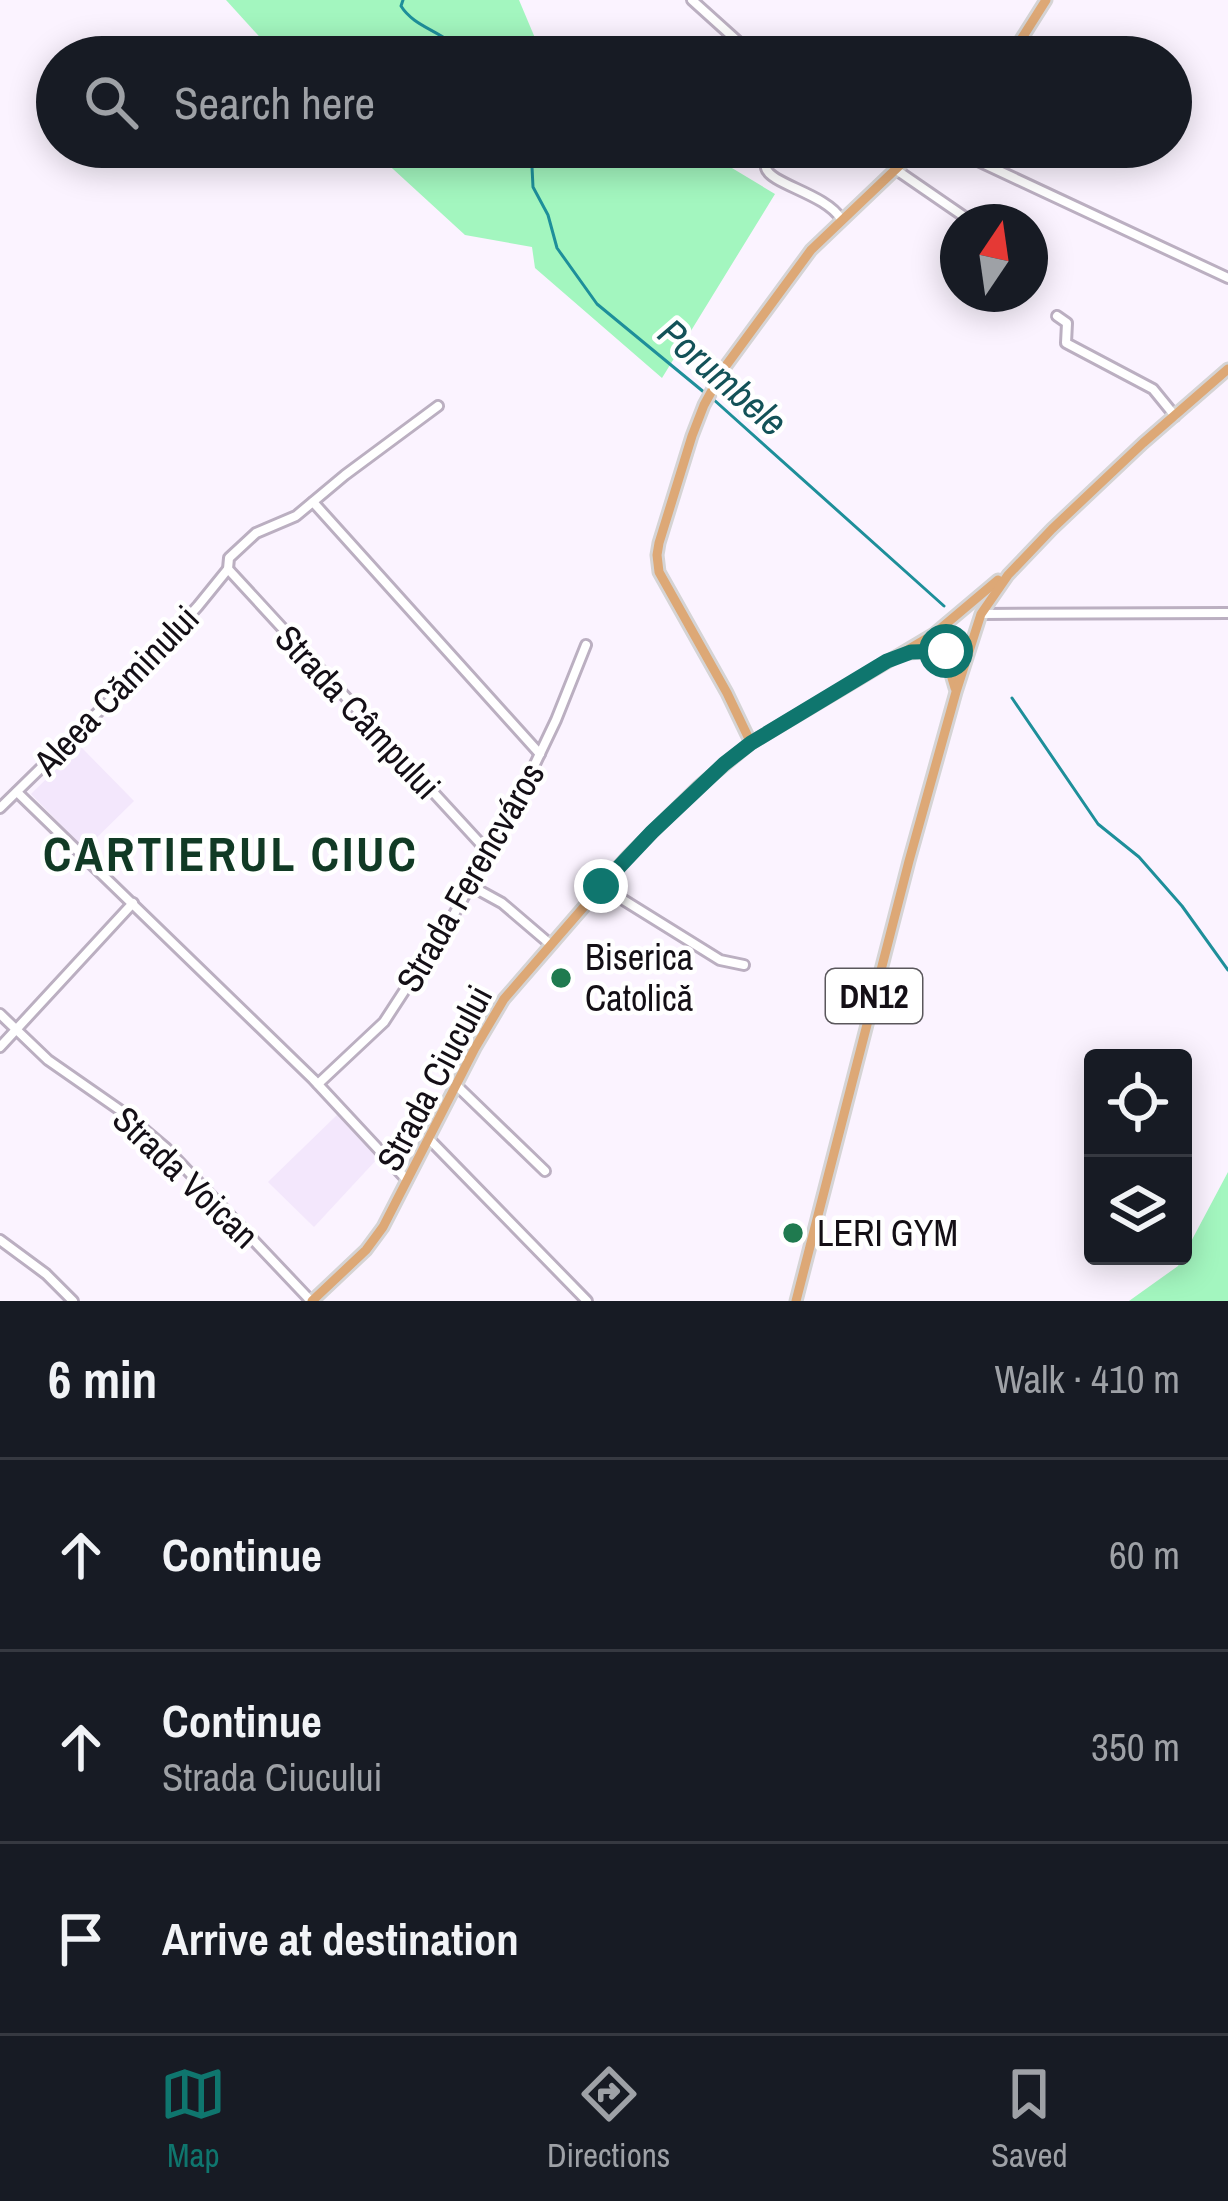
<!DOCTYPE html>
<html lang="en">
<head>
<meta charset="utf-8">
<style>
	:root { --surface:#171b24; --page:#20242c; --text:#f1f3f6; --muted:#9ea1a6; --line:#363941; --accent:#0f766e }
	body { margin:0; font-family:"Archivo Narrow",sans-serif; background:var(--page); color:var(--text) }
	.controls { position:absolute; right:36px; bottom:36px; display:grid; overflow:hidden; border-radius:12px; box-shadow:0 6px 30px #0003 }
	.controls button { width:108px; height:108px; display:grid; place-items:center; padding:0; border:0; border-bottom:3px solid var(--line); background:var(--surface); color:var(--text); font:60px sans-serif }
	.compass { position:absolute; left:940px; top:204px; width:108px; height:108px; border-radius:50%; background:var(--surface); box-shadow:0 6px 30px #0003; rotate:13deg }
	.stop { position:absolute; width:36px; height:36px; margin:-27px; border:9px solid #0f766e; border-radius:50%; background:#fff }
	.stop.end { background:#0f766e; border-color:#fff; box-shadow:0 3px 12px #0008 }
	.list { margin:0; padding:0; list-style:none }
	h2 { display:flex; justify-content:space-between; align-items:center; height:156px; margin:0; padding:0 48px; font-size:51px }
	h2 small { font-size:39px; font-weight:400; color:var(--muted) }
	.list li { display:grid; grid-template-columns:78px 1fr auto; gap:36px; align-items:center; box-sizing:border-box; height:192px; padding:0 48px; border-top:3px solid var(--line) }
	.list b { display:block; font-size:45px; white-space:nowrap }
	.list p { margin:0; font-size:39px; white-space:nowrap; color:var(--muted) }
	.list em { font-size:39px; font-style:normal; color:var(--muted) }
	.icon { flex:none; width:66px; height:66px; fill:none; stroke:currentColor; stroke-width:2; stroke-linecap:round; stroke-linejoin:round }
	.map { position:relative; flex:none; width:1228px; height:1301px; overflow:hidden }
	.search { position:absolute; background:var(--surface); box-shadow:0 6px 30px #0003; left:36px; right:36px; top:36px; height:132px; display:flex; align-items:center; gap:30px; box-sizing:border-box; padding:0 42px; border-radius:66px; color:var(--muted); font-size:45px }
	.sheet { height:732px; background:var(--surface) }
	nav { display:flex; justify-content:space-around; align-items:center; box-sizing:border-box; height:168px; border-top:3px solid var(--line); background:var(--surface); font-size:33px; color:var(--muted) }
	nav a { display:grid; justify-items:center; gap:6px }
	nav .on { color:var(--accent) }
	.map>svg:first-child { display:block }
	.education { fill:#f3e7fc }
	.green { fill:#a3f6bf }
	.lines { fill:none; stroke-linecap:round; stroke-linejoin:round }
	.stream { stroke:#1e8f9a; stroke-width:3 }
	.minor-casing { stroke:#bbafc1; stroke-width:14 }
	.major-casing { stroke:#d5d4d5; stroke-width:15 }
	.minor { stroke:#fff; stroke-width:8 }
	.major { stroke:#dda876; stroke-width:9 }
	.route { stroke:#0f766e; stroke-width:15 }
	.poi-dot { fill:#1f7a4f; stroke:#fff; stroke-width:4.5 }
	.labels { text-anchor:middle; stroke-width:9; stroke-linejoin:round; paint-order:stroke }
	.shield { fill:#fff; stroke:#5a575c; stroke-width:3 }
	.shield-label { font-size:33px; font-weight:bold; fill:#140f16 }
	.street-label { font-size:36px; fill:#140f16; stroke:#fff }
	.poi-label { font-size:36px; fill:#140f16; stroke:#fff; text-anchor:start }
	.water-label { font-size:39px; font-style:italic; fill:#135258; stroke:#fff }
	.district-label { font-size:48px; font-weight:bold; letter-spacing:3px; fill:#113a25; stroke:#fff }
</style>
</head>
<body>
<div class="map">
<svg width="1228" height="1301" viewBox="0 0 1228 1301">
	<rect width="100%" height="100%" fill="#fbf3ff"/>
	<!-- education -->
	<g class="education">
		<polygon points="80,746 134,801 85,849 31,794"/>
		<polygon points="337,1115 378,1158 314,1227 268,1182"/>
	</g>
	<!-- green -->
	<g class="green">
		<polygon points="226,0 519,0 543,57 278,57"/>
		<polygon points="369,147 697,147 775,194 662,378 535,268 532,247 465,235"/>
		<polygon points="1228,1172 1228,1301 1129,1301 1178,1266"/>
	</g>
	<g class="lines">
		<!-- stream -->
		<g class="stream">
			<path d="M403,0L401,6C416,30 448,31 464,57"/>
			<polyline points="531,147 533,187 548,215 557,248 597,304 705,393"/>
			<polyline points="713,399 944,606"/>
			<polyline points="1012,698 1098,824 1139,857 1182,906 1228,970"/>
		</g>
		<!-- minor casing -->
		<g class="minor-casing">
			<g id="minor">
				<polyline points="692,0 743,46"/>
				<path d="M768,147C767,151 764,163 766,168C770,184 826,194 841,219"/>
				<polyline points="948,147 1228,278"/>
				<polyline points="895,169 972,222"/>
				<polyline points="1057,316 1067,323 1066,343 1153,389 1175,416"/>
				<polyline points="313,502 540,754"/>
				<polyline points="228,569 490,854"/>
				<polyline points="981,614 1228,613"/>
				<polyline points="17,792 313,1079 407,1180"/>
				<polyline points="0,808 135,676 198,606 228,569 229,558 256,533 296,516 345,475 438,406"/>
				<polyline points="471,886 502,903 550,944"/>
				<polyline points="601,886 720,960 744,965"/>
				<polyline points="0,1014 48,1060 127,1115 166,1148 311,1301"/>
				<polyline points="0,1047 133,903"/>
				<polyline points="318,1084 384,1022 453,916 514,808 556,720 586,645"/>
				<polyline points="457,1086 545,1171"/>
				<polyline points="429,1139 587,1301"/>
				<polyline points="0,1240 46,1274 73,1301"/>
			</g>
		</g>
		<!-- major casing -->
		<g class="major-casing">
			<g id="major">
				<polyline points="1010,57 1046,0"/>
				<polyline points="936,634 950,636 969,648"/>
				<polyline points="928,651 950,671 955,688"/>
				<polyline points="909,653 969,648"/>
				<polyline points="751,743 727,693 659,572 657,555 659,543 692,436 704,405 725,367 811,250 919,147"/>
				<polyline points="312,1301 366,1250 383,1227 475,1048 504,999 628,856 698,787 751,743 934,634 998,580"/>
				<polyline points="796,1301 909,861 956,692 981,614 1008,575 1052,529 1143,443 1228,369"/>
			</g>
		</g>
		<!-- minor -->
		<use href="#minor" class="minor"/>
		<!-- major -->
		<use href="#major" class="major"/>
	</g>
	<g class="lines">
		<!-- route -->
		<polyline class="route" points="601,886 652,832 724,764 751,743 887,661 911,652 946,651"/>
	</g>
	<!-- markers -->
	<g class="poi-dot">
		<circle cx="561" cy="978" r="12"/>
		<circle cx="793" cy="1233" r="12"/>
	</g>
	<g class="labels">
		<!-- shield labels -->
		<rect class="shield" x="826" y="969" width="96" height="54" rx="9"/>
		<g class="shield-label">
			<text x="874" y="1008">DN12</text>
		</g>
		<!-- street labels -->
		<g class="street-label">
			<text transform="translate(116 690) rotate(-46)" y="13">Aleea Căminului</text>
			<text transform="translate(358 712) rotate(47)" y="13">Strada Câmpului</text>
			<text transform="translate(470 877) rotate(-60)" y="13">Strada Ferencváros</text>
			<text transform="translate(434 1078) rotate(-62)" y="13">Strada Ciucului</text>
			<text transform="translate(186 1177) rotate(44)" y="13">Strada Voican</text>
		</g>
		<!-- poi labels -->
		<g class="poi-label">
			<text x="585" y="970">Biserica<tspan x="585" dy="41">Catolică</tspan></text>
			<text x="817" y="1246">LERI GYM</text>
		</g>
		<!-- water labels -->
		<g class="water-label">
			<text transform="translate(723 377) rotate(41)" y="14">Porumbele</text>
		</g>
		<!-- district labels -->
		<g class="district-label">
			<text x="231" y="871">CARTIERUL CIUC</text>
		</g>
	</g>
</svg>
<div class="controls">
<button><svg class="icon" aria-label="locate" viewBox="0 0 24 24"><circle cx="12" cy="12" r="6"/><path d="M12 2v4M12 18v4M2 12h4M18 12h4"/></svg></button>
<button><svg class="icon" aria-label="layers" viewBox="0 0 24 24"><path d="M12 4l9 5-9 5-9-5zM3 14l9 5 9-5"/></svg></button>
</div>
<svg class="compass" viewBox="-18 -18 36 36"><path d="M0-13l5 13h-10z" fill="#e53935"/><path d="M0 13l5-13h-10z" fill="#9ea1a6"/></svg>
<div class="stop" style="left:946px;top:651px"></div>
<div class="stop end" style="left:601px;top:886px"></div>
<div class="search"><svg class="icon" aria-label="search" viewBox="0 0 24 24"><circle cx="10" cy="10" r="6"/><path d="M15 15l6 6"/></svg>Search here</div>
</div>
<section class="sheet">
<h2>6 min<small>Walk · 410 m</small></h2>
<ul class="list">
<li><svg class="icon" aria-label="ahead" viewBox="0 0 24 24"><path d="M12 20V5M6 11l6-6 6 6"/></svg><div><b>Continue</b></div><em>60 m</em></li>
<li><svg class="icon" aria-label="ahead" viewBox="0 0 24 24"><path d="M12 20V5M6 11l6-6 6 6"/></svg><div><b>Continue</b><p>Strada Ciucului</p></div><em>350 m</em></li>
<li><svg class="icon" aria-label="arrive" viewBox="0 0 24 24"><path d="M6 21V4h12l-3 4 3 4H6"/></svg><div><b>Arrive at destination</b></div></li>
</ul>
</section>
<nav>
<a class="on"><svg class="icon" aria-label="map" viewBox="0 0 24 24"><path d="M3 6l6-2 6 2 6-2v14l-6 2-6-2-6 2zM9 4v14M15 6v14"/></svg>Map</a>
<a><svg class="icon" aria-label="directions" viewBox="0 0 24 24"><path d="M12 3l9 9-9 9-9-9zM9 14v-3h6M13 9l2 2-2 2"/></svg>Directions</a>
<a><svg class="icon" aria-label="saved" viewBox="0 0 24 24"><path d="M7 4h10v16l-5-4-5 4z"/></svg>Saved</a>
</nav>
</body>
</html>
